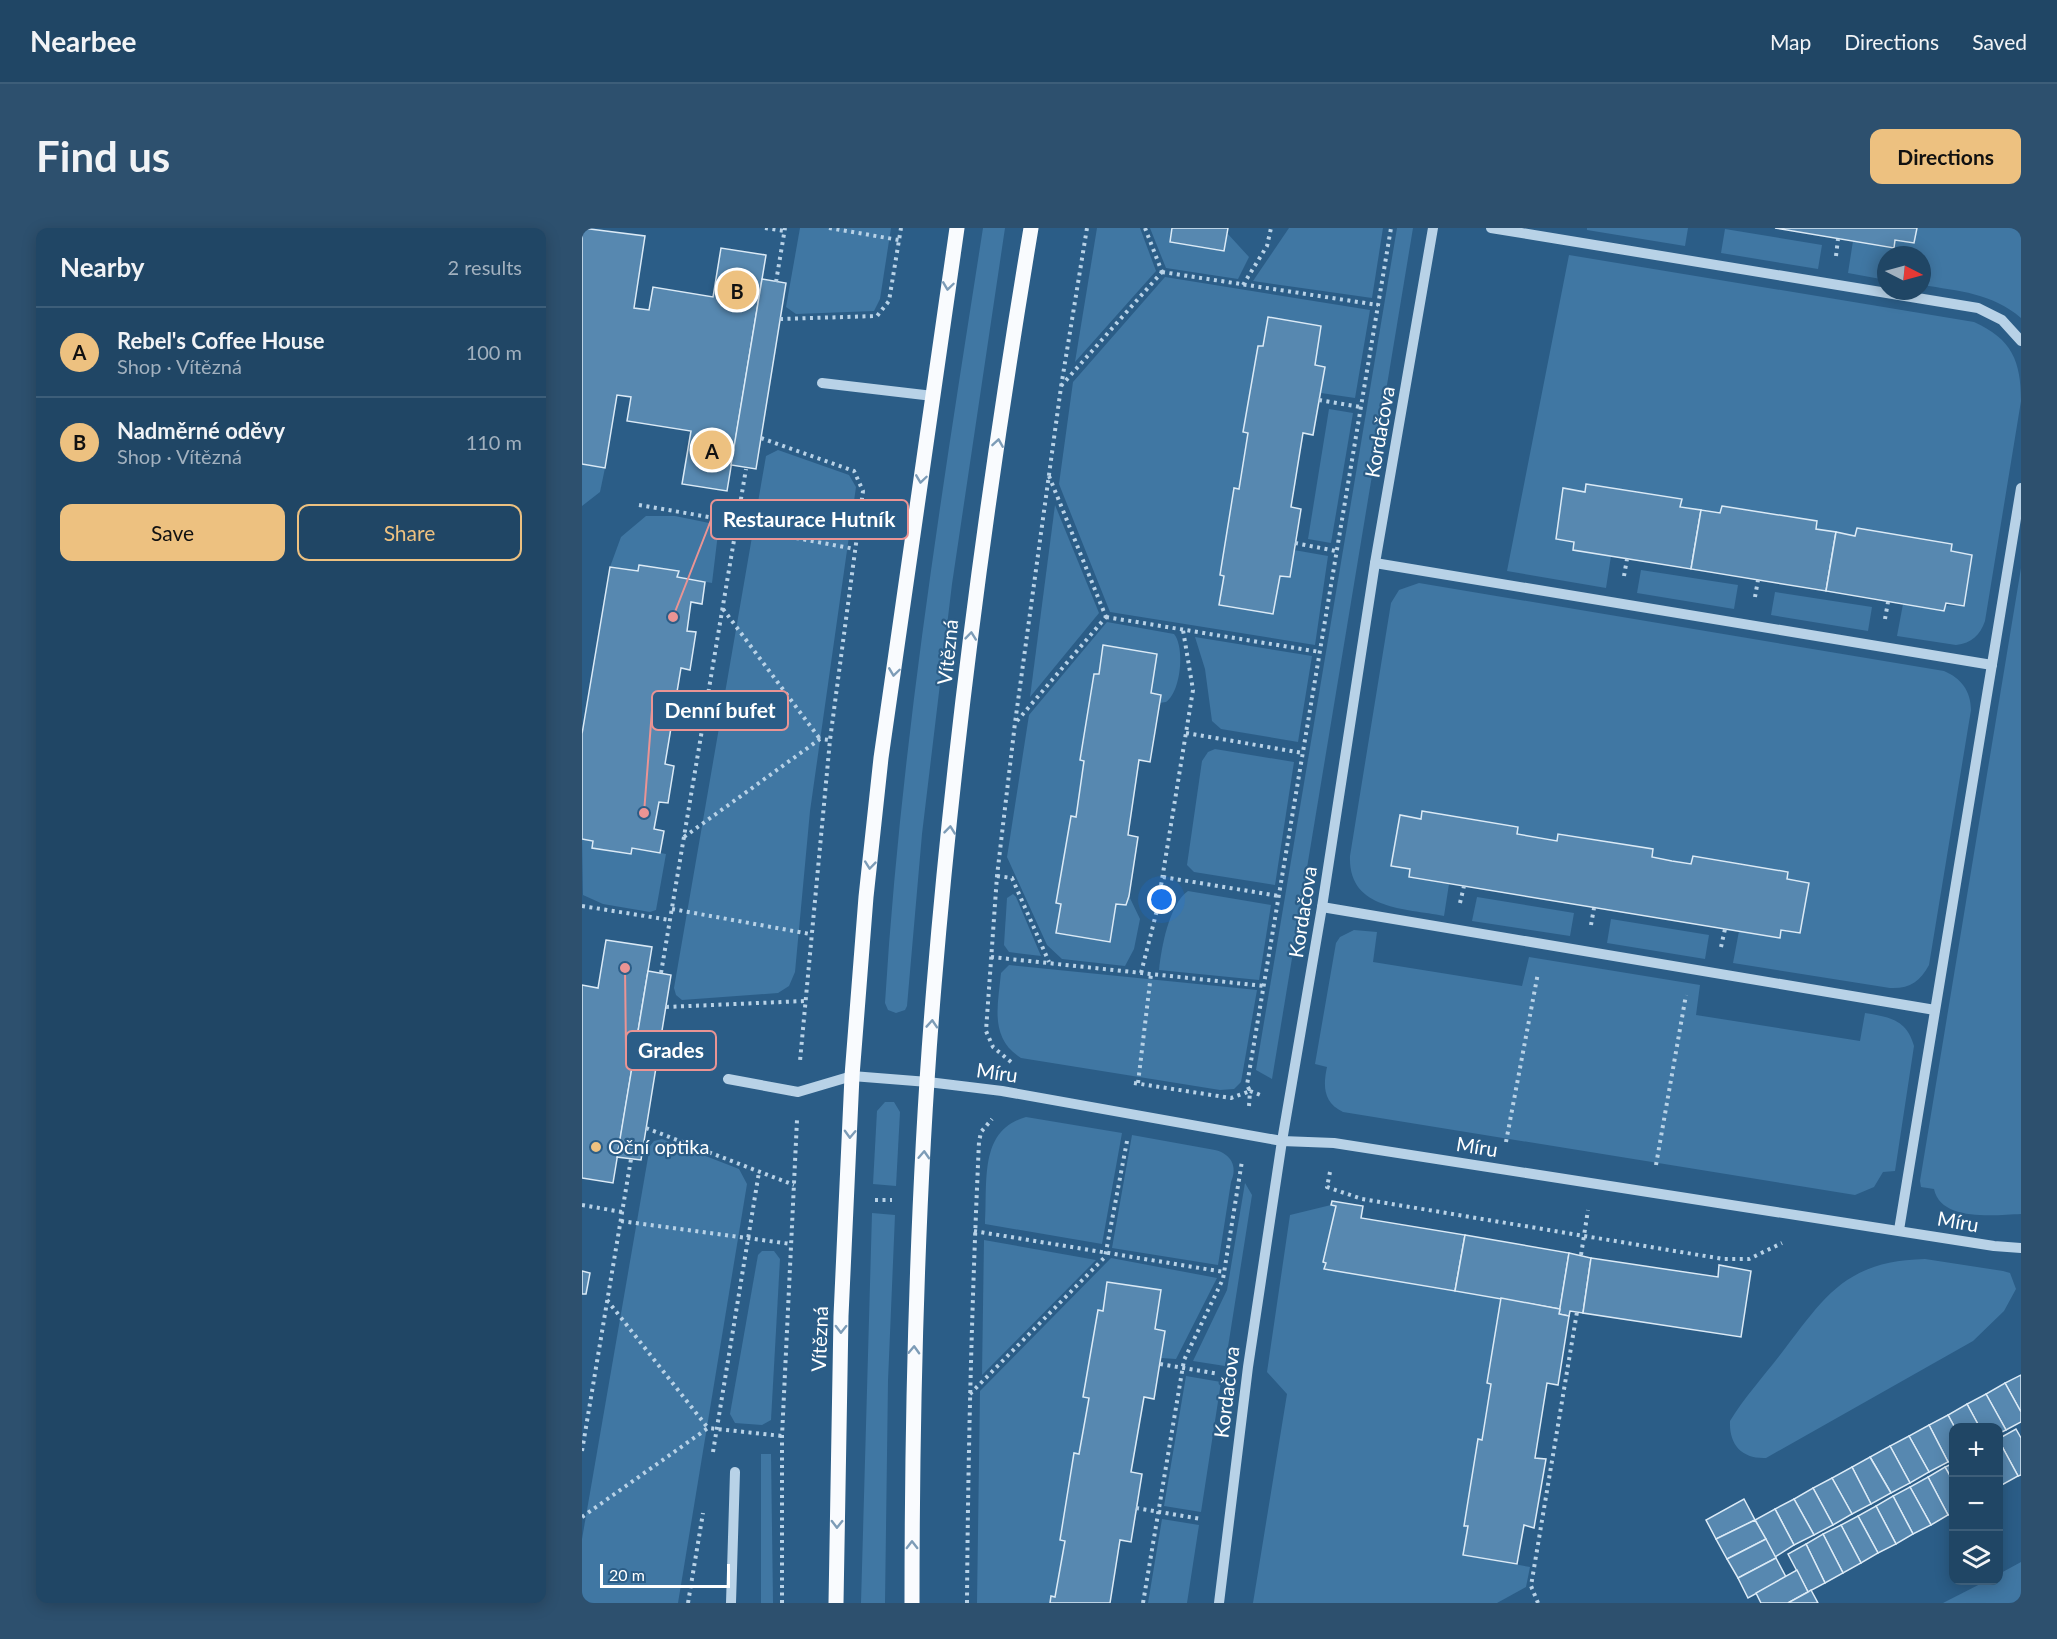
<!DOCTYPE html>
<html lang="en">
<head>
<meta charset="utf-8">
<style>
	:root { --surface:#204665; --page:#2d506e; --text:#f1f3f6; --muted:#a2b1bf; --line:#3d5e79; --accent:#edc180 }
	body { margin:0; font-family:Lato,sans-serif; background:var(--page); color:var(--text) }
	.controls { position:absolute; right:18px; bottom:18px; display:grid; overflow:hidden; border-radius:12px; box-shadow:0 3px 15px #0003 }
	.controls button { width:54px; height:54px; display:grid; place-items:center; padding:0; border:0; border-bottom:2px solid var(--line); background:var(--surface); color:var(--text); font:30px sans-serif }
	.compass { position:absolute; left:1295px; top:18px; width:54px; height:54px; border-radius:50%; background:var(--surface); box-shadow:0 3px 15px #0003; rotate:96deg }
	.scale { position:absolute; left:18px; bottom:15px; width:130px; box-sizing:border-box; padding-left:6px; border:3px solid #fff; border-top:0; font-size:16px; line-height:21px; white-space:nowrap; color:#fff; -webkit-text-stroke:4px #2b5d87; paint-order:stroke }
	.you { position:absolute; left:580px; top:672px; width:21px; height:21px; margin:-15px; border:4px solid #fff; border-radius:50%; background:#1a73e8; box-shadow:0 0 0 9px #1a73e833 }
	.badge { display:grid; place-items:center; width:39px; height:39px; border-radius:50%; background:var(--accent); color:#111; font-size:20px; font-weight:700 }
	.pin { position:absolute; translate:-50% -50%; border:3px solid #fff; box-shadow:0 2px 6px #0006 }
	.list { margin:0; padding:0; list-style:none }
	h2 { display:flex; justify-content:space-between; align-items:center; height:78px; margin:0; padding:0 24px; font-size:26px }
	h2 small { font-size:20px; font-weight:400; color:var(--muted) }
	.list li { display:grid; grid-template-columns:39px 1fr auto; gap:18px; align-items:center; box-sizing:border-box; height:90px; padding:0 24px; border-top:2px solid var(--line) }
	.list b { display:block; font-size:22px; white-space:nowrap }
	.list p { margin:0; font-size:20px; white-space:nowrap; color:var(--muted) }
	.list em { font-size:20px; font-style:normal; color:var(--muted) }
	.actions { display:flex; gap:12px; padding:18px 24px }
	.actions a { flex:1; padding:14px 0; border:2px solid var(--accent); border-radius:12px; text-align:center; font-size:21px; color:var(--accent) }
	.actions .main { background:var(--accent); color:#111 }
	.icon { flex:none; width:33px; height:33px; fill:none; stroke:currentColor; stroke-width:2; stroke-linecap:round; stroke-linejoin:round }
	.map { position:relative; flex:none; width:1439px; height:1375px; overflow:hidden; border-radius:12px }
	header { display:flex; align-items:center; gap:36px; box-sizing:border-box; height:84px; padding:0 30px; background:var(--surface); border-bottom:2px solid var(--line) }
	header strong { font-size:28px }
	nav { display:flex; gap:33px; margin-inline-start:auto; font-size:21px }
	.intro { display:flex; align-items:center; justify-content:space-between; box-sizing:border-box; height:144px; padding:0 36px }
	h1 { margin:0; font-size:42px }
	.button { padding:15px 27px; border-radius:12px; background:var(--accent); color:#111; font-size:21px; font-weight:700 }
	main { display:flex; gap:36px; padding:0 36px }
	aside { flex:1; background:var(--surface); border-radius:12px; box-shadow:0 3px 15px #0003 }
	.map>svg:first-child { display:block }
	.green { fill:#4077a3 }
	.building { fill:#5788b0; stroke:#dbeaf6; stroke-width:1.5 }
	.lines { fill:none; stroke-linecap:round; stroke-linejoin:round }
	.path { stroke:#b8d2e7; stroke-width:4; stroke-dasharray:3 4.5; stroke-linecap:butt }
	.minor { stroke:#b8d2e7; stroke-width:10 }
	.major { stroke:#f9fbfe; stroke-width:15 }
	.oneway { stroke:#7d9cb7 }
	.poi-dot { fill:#edc180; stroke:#2b5d87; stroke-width:2 }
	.labels { text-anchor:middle; stroke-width:4.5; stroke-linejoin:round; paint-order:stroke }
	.street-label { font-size:20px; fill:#fff; stroke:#2b5d87 }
	.poi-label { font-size:20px; fill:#fff; stroke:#2b5d87; text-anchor:start }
	.leader { fill:none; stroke:#ea9494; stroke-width:2 }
	.callout-dot { fill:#ea9494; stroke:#2b5d87; stroke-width:2 }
	.callout { fill:#2b5d87; stroke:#ea9494; stroke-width:2 }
	.callout-label { font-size:21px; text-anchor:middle; font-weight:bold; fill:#fff }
</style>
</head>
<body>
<header>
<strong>Nearbee</strong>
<nav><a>Map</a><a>Directions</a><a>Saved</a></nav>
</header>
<div class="intro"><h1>Find us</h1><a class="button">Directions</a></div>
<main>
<aside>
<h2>Nearby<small>2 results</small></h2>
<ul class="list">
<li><span class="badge">A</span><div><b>Rebel's Coffee House</b><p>Shop · Vítězná</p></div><em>100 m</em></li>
<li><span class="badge">B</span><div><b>Nadměrné oděvy</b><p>Shop · Vítězná</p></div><em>110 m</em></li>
</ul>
<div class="actions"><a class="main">Save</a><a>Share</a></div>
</aside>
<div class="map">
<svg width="1439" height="1375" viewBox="0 0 1439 1375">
	<rect width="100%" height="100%" fill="#2b5d87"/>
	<!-- green -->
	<g class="green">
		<polygon points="218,0 309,0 298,71 292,83 214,86 204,79"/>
		<path d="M401,0H423L370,356L340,606L325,778L323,782L314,785L306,782L303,775C319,514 361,257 401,0Z"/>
		<polygon points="515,0 558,0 574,43 493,134"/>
		<polygon points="568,0 590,0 588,14 642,23 645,5 667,29 656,51 584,40"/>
		<polygon points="707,0 801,0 790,70 671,53"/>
		<polygon points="815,0 831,0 690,851 674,842"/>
		<polygon points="1005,0 1106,0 1103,18 1005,2"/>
		<path d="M1335,0H1439V90C1410,65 1377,63 1340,57V27H1304V52L1266,45L1271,13L1312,19L1313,12L1332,15Z"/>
		<polygon points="1143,1 1240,17 1236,41 1139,25"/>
		<path d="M987,27L1392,94C1430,111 1439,133 1439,173L1403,393C1398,407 1390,415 1374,417L1315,408L1321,376L1382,378L1390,327L1369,323L1370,316L1275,300L1273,308L1234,301L1235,293L1140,278L1138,285L1098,279L1100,271L1005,256L1003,264L981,260L974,310L992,314L991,322L1029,328L1024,360L925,343Z"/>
		<polygon points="583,49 788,82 773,170 739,165 743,139 733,137 739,98 686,90 662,204 666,205 657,261 652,261 638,347 642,348 638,377 691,386 698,348 708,349 712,322 746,328 733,417 528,384 477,256 491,154"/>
		<polygon points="747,181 771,185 749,315 726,311"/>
		<polygon points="196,222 267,247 274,259 228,583 213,744 207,758 196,765 100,772 94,767 92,760 184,228"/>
		<polygon points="0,236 23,240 18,264 0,278"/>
		<polygon points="473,277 517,385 448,469"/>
		<polygon points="64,288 93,288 137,297 130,355 95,349 96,343 57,337 56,343 28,339 39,309"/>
		<path d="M1439,340V986C1413,987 1359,994 1352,961L1339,959L1338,953Z"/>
		<polygon points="1059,342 1156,357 1152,381 1055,365"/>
		<path d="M837,355L1362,443C1379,450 1389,463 1389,482L1347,737C1338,754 1327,761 1308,760L1151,735L1157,703L1198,710L1199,702L1218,705L1226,655L1205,651L1206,644L1111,628L1109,636L1070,629L1071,621L977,606L975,613L935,606L936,599L841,583L839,591L818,587L809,638L828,641L827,649L867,656L862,688C822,680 766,682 768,628L809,375L817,362Z"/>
		<polygon points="1193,364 1290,379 1286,403 1189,387"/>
		<path d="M525,394L592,406C603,419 599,464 584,474L577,475L579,467L569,465L575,426L522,417L517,446H512L498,532L502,533L494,589H489L474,675L479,676L474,705L528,714L534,676L544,677L547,668L558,691L552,721L543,738L480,731L465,717L425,629L447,487Z"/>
		<polygon points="613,409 730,428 716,514 639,501 630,493 623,441"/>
		<polygon points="633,521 712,534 693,657 612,644 605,637 620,533 626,524"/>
		<polygon points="0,611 11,613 10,620 49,626 50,620 84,626 74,682 68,684 21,676 1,667"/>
		<path d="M606,663L689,677L677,752L577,742C579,721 587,676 606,663Z"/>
		<polygon points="431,666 434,669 459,728 427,724 422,717 425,670"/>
		<polygon points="895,669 992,685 988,708 890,693"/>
		<polygon points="1029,691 1127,707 1123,731 1025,715"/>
		<path d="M772,702L795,704L791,734L940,758L947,729L1118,757L1114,787L1278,813L1283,785C1308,789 1325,792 1332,818L1313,943L1301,944L1292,959L1273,967L761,884C741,874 741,858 745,839L733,836L754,715L758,709Z"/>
		<path d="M427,737L675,762L659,854L652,861L638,862L439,830C407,810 416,777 419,745Z"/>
		<polygon points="303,874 312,874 318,884 314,958 291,956 295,883"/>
		<path d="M444,889L540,905L520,1016L403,996C406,955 396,902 444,889Z"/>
		<path d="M550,907L633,922C649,926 656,938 649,954L636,1037L530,1020Z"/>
		<polygon points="80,911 157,941 165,956 96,1375 0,1375 0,1311 68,918 72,913"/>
		<polygon points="663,955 670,967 643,1138 611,1133 645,1062"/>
		<polygon points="749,977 754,978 741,1033 744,1035 743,1041 919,1070 905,1154 909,1156 900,1212 896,1211 882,1297 886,1298 882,1327 948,1339 944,1359 915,1375 671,1375 705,1166 685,1144 708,987"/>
		<polygon points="290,985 313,987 306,1153 303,1375 279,1375"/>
		<polygon points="402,1012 514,1032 400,1147"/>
		<polygon points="180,1023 192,1023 198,1031 189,1192 180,1197 153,1195 148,1186 176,1027"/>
		<polygon points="529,1030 635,1050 594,1131 579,1130 583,1103 573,1101 579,1062 525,1054 521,1083 516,1083 502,1169 507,1170 497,1226 492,1226 478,1312 483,1313 473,1369 469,1368 468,1375 395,1375 398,1163"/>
		<path d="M1343,1031L1421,1043L1428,1045L1434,1061L1422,1083L1391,1113L1184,1230C1160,1231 1147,1217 1148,1193C1162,1170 1181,1149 1198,1127C1242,1070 1262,1033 1343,1031Z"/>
		<polygon points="604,1148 639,1154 619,1284 582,1278"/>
		<polygon points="179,1226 189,1226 191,1375 179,1375"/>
		<polygon points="580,1291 617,1297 605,1375 566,1375"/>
		<polygon points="1439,1334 1439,1375 1361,1375 1404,1353 1416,1352 1417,1346"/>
	</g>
	<!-- building -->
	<g class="building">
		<polygon points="0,0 63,8 52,80 67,82 71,59 131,69 139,20 184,27 145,263 100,256 109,203 45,193 49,169 35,167 23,240 0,236"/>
		<polygon points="590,0 646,0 642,23 588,14"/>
		<polygon points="1193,0 1335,0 1332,15 1313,12 1312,20"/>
		<polygon points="180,51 204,55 174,241 149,237"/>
		<polygon points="686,89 739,98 733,137 743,139 731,207 721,205 709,279 719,281 708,349 698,348 691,386 637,377 642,348 638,347 652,260 657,261 666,205 661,204 676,118 681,118"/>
		<polygon points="1004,256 1100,271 1098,279 1119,282 1109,341 991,322 992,314 974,311 981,260 1003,264"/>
		<polygon points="1140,278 1235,293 1234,301 1254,304 1244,363 1109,341 1119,282 1138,285"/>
		<polygon points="1275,300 1370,316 1369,323 1390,327 1382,378 1364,375 1362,383 1244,363 1254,304 1273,308"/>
		<polygon points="57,337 97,343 95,349 123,354 120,376 109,374 105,403 114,404 108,442 99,440 83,536 92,538 86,575 77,574 72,601 82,603 78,625 50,620 49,626 10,620 11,613 0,611 0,506 28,339 56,343"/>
		<polygon points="521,417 575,426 569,465 579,467 568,534 557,532 546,607 556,609 547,668 544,677 534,676 528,714 474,705 479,676 474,675 489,588 494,589 502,533 498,532 512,446 517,446"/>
		<polygon points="840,583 936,599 935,606 975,613 976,606 1071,621 1070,629 1090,633 1109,636 1111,628 1206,644 1205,651 1227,655 1218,705 1199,702 1198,710 827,649 828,641 809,638 818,587 839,591"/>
		<polygon points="24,712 70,719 31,955 0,950 0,757 16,760"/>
		<polygon points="66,743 89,747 59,932 35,929"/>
		<polygon points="750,973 781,978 779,990 883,1007 873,1063 742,1041 744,1035 741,1034 754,978 749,977"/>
		<polygon points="883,1007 987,1025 978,1081 873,1063"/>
		<polygon points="987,1025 1009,1030 1001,1085 988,1083 987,1088 977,1086"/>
		<polygon points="1009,1030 1136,1049 1137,1037 1169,1043 1159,1109 1001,1085"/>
		<polygon points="0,1043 8,1045 4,1066 0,1066"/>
		<polygon points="525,1054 579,1062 573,1101 583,1103 572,1171 562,1169 549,1244 560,1246 549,1314 538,1312 528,1375 468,1375 469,1368 473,1369 483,1313 478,1312 492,1225 497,1226 507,1170 501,1169 516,1082 521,1083"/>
		<polygon points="919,1070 978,1081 977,1086 987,1088 976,1157 965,1155 953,1230 964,1231 952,1300 942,1297 935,1336 881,1327 886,1298 882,1298 896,1211 900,1212 909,1156 905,1155"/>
		<polygon points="1439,1147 1439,1184 1423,1155"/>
		<polygon points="1423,1155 1439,1184 1439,1194 1424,1202 1404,1166"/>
		<polygon points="1404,1166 1424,1202 1416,1206 1416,1200 1398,1200 1385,1176"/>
		<polygon points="1385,1176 1398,1200 1373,1200 1366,1187"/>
		<polygon points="1366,1187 1373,1200 1372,1231 1366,1234 1347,1197"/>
		<polygon points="1347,1197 1366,1234 1347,1244 1327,1208"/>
		<polygon points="1434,1201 1439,1210 1439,1247 1436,1248 1416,1211"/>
		<polygon points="1327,1208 1347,1244 1328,1255 1308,1218"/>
		<polygon points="1416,1211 1436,1248 1418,1258 1416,1254"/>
		<polygon points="1308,1218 1328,1255 1309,1265 1288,1229"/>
		<polygon points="1288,1229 1309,1265 1289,1276 1270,1239"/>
		<polygon points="1372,1235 1372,1255 1363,1239"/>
		<polygon points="1270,1239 1289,1276 1270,1286 1250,1250"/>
		<polygon points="1363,1239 1372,1255 1372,1284 1366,1287 1346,1249"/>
		<polygon points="1346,1249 1366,1287 1349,1297 1328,1259"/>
		<polygon points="1250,1250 1270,1286 1251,1297 1231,1260"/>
		<polygon points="1328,1259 1349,1297 1331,1306 1311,1268"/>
		<polygon points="1231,1260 1251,1297 1232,1307 1212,1271"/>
		<polygon points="1311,1268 1331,1306 1314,1316 1294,1278"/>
		<polygon points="1162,1271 1173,1292 1134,1311 1124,1292"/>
		<polygon points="1212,1271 1232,1307 1212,1317 1193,1281"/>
		<polygon points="1294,1278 1314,1316 1296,1325 1276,1288"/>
		<polygon points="1193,1281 1212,1317 1193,1329 1173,1292"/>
		<polygon points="1276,1288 1296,1325 1279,1335 1259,1297"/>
		<polygon points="1173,1292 1184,1311 1145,1331 1134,1311"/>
		<polygon points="1259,1297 1279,1335 1261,1345 1241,1306"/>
		<polygon points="1241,1306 1261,1345 1243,1355 1224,1316"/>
		<polygon points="1184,1311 1194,1330 1156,1350 1145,1331"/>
		<polygon points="1224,1316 1243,1355 1226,1364 1206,1326"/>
		<polygon points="1194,1330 1204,1349 1166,1370 1156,1350"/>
		<polygon points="1215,1342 1226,1364 1206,1375 1179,1375 1174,1365"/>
		<polygon points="1229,1362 1236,1375 1206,1375 1226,1364"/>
	</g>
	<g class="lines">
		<!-- path -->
		<g class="path">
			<polyline points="183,0 203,3"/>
			<polyline points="247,0 317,12"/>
			<polyline points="563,0 580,44"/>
			<polyline points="1254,28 1256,11"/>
			<polyline points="580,44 796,77"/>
			<polyline points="194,54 203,0"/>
			<polyline points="661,57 685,18 689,0"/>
			<polyline points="198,91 295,88 307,73 319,0"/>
			<polyline points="479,158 580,44"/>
			<polyline points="737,172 778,179"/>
			<polyline points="179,210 272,243 281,263 248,512 218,833"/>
			<polyline points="467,248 524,389"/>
			<polyline points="57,277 156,294"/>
			<polyline points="155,299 273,321"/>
			<polyline points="713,315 754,323"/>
			<polyline points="1042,348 1045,331"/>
			<polyline points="1173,369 1176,352"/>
			<polyline points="141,381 238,511"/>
			<polyline points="524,389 738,424"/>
			<polyline points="1303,391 1306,374"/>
			<polyline points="435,493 524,389"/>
			<polyline points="604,505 721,525"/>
			<polyline points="102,609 238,511 248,512"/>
			<polyline points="415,648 430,650 467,734"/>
			<polyline points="581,649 697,668"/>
			<polyline points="878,675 882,658"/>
			<polyline points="0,678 88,692"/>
			<polyline points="90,681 228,706"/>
			<polyline points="1009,697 1012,680"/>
			<polyline points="1139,719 1143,701"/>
			<polyline points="409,729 682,758"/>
			<polyline points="79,745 164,241"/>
			<polyline points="559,745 575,682 611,462 601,402"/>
			<polyline points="84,779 223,773"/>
			<polyline points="429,834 411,819 404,803 415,648 433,495 479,159 505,0"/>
			<polyline points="552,855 649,870 668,863 665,857 809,0"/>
			<polyline points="556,855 569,746"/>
			<polyline points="667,878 668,863 681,868"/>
			<polyline points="64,900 212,957"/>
			<polyline points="924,914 956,745"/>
			<polyline points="1074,937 1104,767"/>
			<polyline points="748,944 745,959 780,971 1141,1031 1167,1031 1200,1015"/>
			<polyline points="293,972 310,972"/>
			<polyline points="0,977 40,984"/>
			<polyline points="39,993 209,1016"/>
			<polyline points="392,1003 642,1044"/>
			<polyline points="999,1027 1006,982"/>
			<polyline points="25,1072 126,1200"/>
			<polyline points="578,1136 637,1146"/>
			<polyline points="388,1166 523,1029 545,913"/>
			<polyline points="0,1223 49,931"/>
			<polyline points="131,1224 177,944"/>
			<polyline points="554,1280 619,1291"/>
			<polyline points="0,1289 126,1200 200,1208"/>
			<polyline points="0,1374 6,1375"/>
			<polyline points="106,1375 121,1285"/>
			<polyline points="200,1375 200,1208 215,892"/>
			<path d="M385,1375C386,1221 390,1068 397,914L399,904L410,891"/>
			<polyline points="561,1375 602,1132 641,1051 660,933"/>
			<polyline points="956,1375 949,1358 995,1084"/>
		</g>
		<!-- minor -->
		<g class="minor">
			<polyline points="909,0 1396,80 1420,92 1439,113"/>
			<polyline points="240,155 351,168"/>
			<polyline points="793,335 1410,437"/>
			<polyline points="740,679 1353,782"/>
			<polyline points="146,851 216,864 270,848 346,854 420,863 700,913 752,915 1412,1018 1439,1020"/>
			<polyline points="1317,1002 1439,260"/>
			<polyline points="149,1375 153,1244"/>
			<polyline points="637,1375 666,1139 700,913 740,679 793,335 851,0"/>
		</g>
		<!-- major -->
		<g class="major">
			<polyline points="254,1375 259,1088 270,848 284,669 299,530 375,0"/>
			<path d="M330,1375C330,1169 335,963 352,758C373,504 407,251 449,0"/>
		</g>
	</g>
	<!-- one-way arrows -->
	<defs><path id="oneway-chevron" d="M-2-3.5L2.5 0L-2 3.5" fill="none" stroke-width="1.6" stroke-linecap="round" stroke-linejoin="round" transform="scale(1.5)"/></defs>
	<g class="oneway">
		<use href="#oneway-chevron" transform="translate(366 58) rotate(98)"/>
		<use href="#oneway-chevron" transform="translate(416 215) rotate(-81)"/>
		<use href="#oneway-chevron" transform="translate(339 251) rotate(98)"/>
		<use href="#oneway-chevron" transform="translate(389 408) rotate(-84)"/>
		<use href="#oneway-chevron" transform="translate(312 444) rotate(98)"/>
		<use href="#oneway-chevron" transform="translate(368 602) rotate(-84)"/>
		<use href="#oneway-chevron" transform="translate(288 637) rotate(96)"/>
		<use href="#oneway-chevron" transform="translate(350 796) rotate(-86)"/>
		<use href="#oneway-chevron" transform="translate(268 906) rotate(92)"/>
		<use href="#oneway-chevron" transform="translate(342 927) rotate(-87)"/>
		<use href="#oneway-chevron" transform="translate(259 1101) rotate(91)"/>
		<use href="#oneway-chevron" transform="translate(332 1122) rotate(-88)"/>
		<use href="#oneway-chevron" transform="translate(255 1296) rotate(91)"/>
		<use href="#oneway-chevron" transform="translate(330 1317) rotate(-90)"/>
	</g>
	<!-- markers -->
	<circle class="poi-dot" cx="14" cy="919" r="6"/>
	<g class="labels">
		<!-- street labels -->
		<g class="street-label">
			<text transform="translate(798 204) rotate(-80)" y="7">Kordačova</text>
			<text transform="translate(366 424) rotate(-84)" y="7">Vítězná</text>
			<text transform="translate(721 684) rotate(-81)" y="7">Kordačova</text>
			<text transform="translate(415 845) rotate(8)" y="7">Míru</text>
			<text transform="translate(895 919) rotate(9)" y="7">Míru</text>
			<text transform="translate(1376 994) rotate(10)" y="7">Míru</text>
			<text transform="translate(238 1111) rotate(-88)" y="7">Vítězná</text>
			<text transform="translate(645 1164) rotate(-83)" y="7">Kordačova</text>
		</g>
		<!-- poi labels -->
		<g class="poi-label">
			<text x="26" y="926">Oční optika</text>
		</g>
	</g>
	<!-- callouts -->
	<path class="leader" d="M91 389L129 292M62 585L70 482M43 740L44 823"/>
	<g class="callout-dot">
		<circle cx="91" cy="389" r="6"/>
		<circle cx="62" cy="585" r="6"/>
		<circle cx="43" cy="740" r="6"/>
	</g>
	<g class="callout">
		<rect x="129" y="272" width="197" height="39" rx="6"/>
		<rect x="70" y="463" width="136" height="39" rx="6"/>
		<rect x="44" y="803" width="90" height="39" rx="6"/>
	</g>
	<g class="callout-label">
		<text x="227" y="299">Restaurace Hutník</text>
		<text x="138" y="490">Denní bufet</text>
		<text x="89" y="830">Grades</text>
	</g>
</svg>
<div class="controls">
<button>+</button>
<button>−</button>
<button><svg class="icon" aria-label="layers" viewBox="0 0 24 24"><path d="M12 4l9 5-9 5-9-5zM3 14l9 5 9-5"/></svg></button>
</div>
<svg class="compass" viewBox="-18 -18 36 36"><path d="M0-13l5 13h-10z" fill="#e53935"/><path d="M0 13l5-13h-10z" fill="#a2b1bf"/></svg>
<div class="scale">20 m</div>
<div class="you"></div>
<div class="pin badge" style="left:130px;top:222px">A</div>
<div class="pin badge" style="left:155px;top:62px">B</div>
</div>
</main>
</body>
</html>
